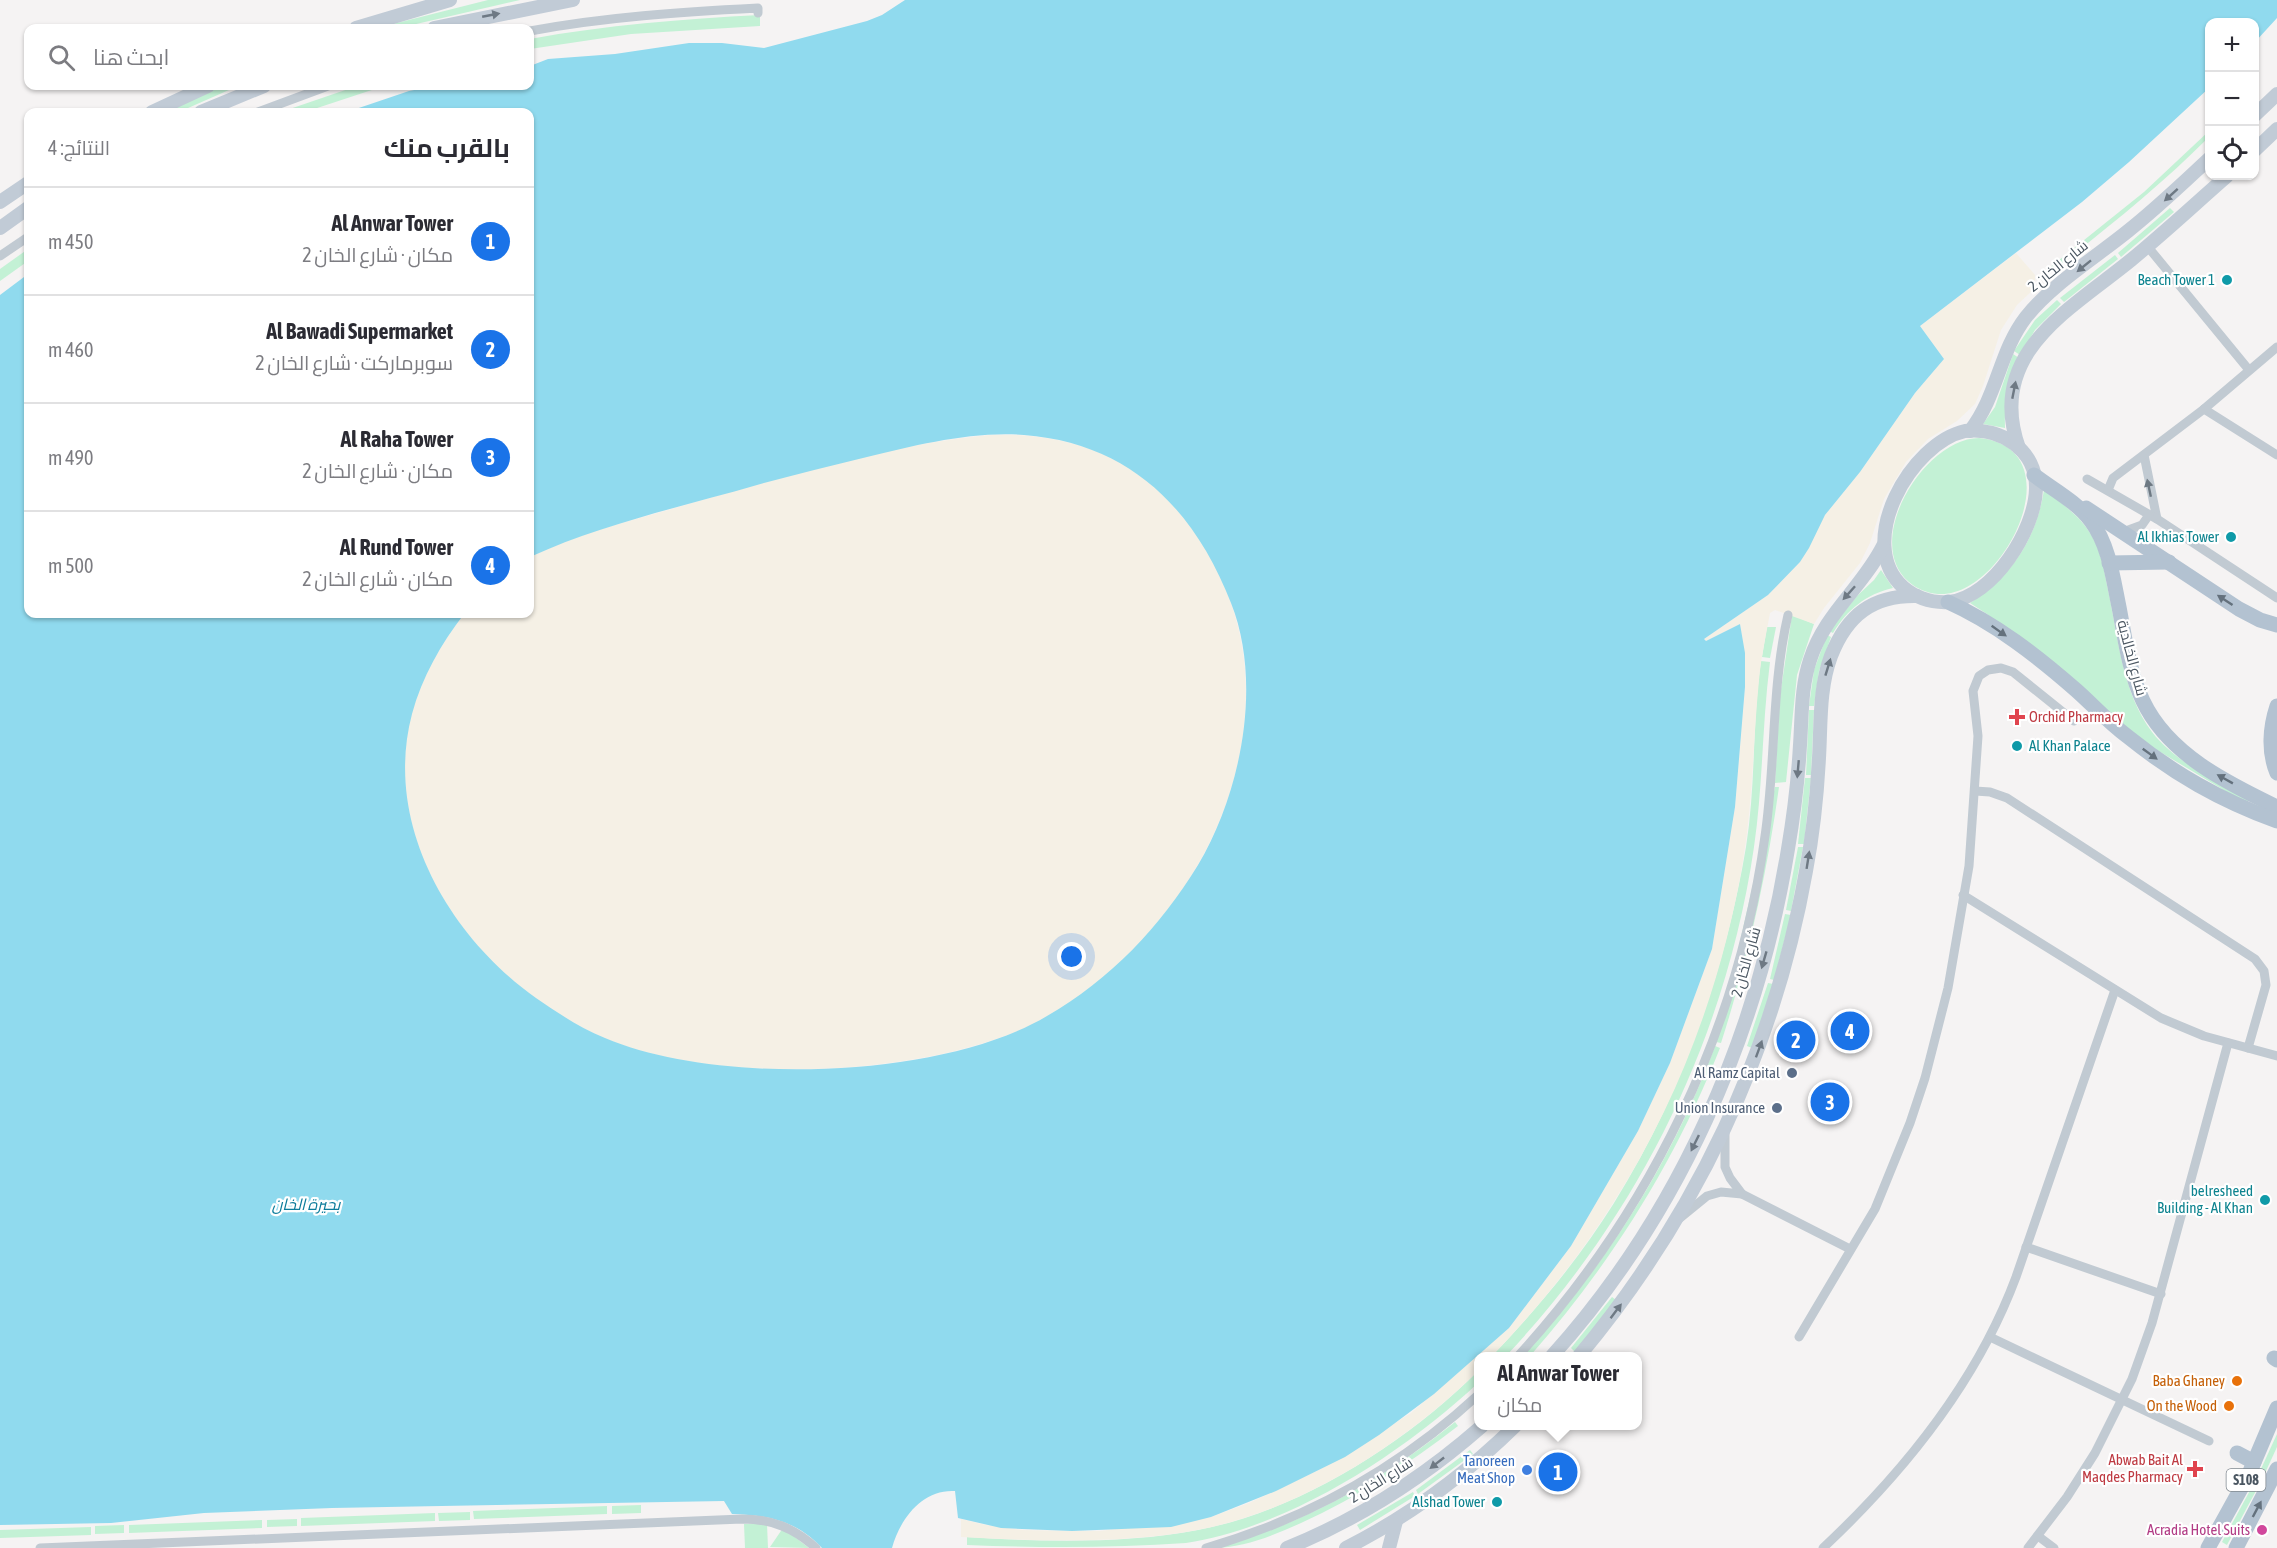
<!DOCTYPE html>
<html lang="ar">
<head>
<meta charset="utf-8">
<style>
	:root { --surface:#fff; --page:#f7f7f7; --text:#2b2b33; --muted:#7c7c81; --line:#e1e1e2; --accent:#1a73e8 }
	body { margin:0; font-family:"Asap Condensed",Cairo,sans-serif; background:var(--page); color:var(--text); direction:rtl }
	.controls { position:absolute; right:18px; top:18px; display:grid; overflow:hidden; border-radius:12px; box-shadow:0 2px 4px #0004 }
	.controls button { width:54px; height:54px; display:grid; place-items:center; padding:0; border:0; border-bottom:2px solid var(--line); background:var(--surface); color:var(--text); font:30px sans-serif }
	.you { position:absolute; left:1072px; top:957px; width:21px; height:21px; margin:-15px; border:4px solid #fff; border-radius:50%; background:#1a73e8; box-shadow:0 0 0 9px #1a73e833 }
	.badge { display:grid; place-items:center; width:39px; height:39px; border-radius:50%; background:var(--accent); color:#fff; font-size:20px; font-weight:700 }
	.pin { position:absolute; translate:-50% -50%; border:3px solid #fff; box-shadow:0 2px 6px #0006 }
	.popup { position:absolute; left:1474px; top:1352px; width:168px; height:78px; box-sizing:border-box; display:grid; place-content:center; border-radius:12px; background:var(--surface); filter:drop-shadow(0 2px 4px #0005); font-size:20px; white-space:nowrap; color:var(--muted) }
	.popup b { font-size:22px; color:var(--text) }
	.popup::after { content:''; position:absolute; left:50%; top:100%; margin-left:-12px; border:12px solid transparent; border-top-color:var(--surface) }
	.list { margin:0; padding:0; list-style:none }
	h2 { display:flex; justify-content:space-between; align-items:center; height:78px; margin:0; padding:0 24px; font-size:26px }
	h2 small { font-size:20px; font-weight:400; color:var(--muted) }
	.list li { display:grid; grid-template-columns:39px 1fr auto; gap:18px; align-items:center; box-sizing:border-box; height:108px; padding:0 24px; border-top:2px solid var(--line) }
	.list b { display:block; font-size:22px; white-space:nowrap }
	.list p { margin:0; font-size:20px; white-space:nowrap; color:var(--muted) }
	.list em { font-size:20px; font-style:normal; color:var(--muted) }
	.icon { flex:none; width:33px; height:33px; fill:none; stroke:currentColor; stroke-width:2; stroke-linecap:round; stroke-linejoin:round }
	.map { position:relative; flex:none; width:2277px; height:1548px; overflow:hidden; direction:ltr }
	.search { position:absolute; background:var(--surface); box-shadow:0 2px 4px #0004; left:24px; top:24px; width:510px; height:66px; display:flex; align-items:center; gap:15px; box-sizing:border-box; padding:0 21px; border-radius:12px; color:var(--muted); font-size:22px }
	.panel { position:absolute; background:var(--surface); box-shadow:0 2px 4px #0004; left:24px; top:108px; width:510px; height:510px; border-radius:12px; direction:rtl }
	.map>svg:first-child { display:block }
	.green { fill:#c3f1d5 }
	.sand { fill:#f5f0e5 }
	.water { fill:#90daee }
	.lines { fill:none; stroke-linecap:round; stroke-linejoin:round }
	.street { stroke:#c1cad2; stroke-width:9 }
	.secondary { stroke:#c1cbd6; stroke-width:14 }
	.primary { stroke:#b3c2d1; stroke-width:15 }
	.oneway { fill:#6e7984 }
	.oneway2 { fill:#6e7983 }
	.oneway3 { fill:#64717d }
	.culture-dot { fill:#0f9aa8; stroke:#fff; stroke-width:2 }
	.health-dot { fill:#e0444e; stroke:#fff; stroke-width:2 }
	.service-dot { fill:#5c6f8a; stroke:#fff; stroke-width:2 }
	.food-dot { fill:#e8710a; stroke:#fff; stroke-width:2 }
	.shop-dot { fill:#3f7fe0; stroke:#fff; stroke-width:2 }
	.hotel-dot { fill:#d1479c; stroke:#fff; stroke-width:2 }
	.labels { text-anchor:middle; stroke-width:4.5; stroke-linejoin:round; paint-order:stroke }
	.shield { fill:#fff; stroke:#808990; stroke-width:1.5 }
	.shield-label { font-size:14px; font-weight:bold; fill:#4a5661 }
	.street-label { font-size:15px; fill:#4a5661; stroke:#fff }
	.culture-label { font-size:15px; fill:#0d838f; stroke:#fff; text-anchor:end }
	.health-label { font-size:15px; fill:#be3a42; stroke:#fff; text-anchor:start }
	.service-label { font-size:15px; fill:#4e5e75; stroke:#fff; text-anchor:end }
	.food-label { font-size:15px; fill:#c56008; stroke:#fff; text-anchor:end }
	.shop-label { font-size:15px; fill:#366cbe; stroke:#fff; text-anchor:end }
	.hotel-label { font-size:15px; fill:#b23c85; stroke:#fff; text-anchor:end }
	.water-label { font-size:16px; font-style:italic; fill:#0c7c9b; stroke:#fff }
</style>
</head>
<body>
<div class="map">
<svg width="2277" height="1548" viewBox="0 0 2277 1548">
	<rect width="100%" height="100%" fill="#f5f3f3"/>
	<!-- green -->
	<g class="green">
		<polygon points="488,0 520,0 399,28 377,28"/>
		<path d="M760,15V26L631,34L530,49V39C606,25 683,19 760,15Z"/>
		<polygon points="223,86 238,86 179,112 165,112"/>
		<polygon points="357,86 384,86 305,112 281,112"/>
		<path d="M2209,131V137C2157,189 2099,235 2040,280L2038,277L2144,192Z"/>
		<polygon points="2170,208 2174,212 2121,257 2118,253"/>
		<polygon points="28,249 28,261 0,281 0,269"/>
		<polygon points="2115,255 2118,259 2064,302 2060,298"/>
		<polygon points="2057,300 2061,304 2035,330 2020,355 2014,351 2035,320"/>
		<path d="M2013,354L2019,358C2009,381 2004,403 2005,428L1983,424L1995,407Z"/>
		<path d="M1979,438C2077,448 2004,599 1938,594C1927,593 1917,589 1909,582C1861,541 1925,438 1979,438Z"/>
		<path d="M2044,490C2061,503 2079,515 2090,533C2101,550 2104,570 2108,590C2118,636 2122,693 2152,732C2176,763 2216,780 2249,799L2247,804L2142,741L1987,614L1970,603C2012,576 2036,539 2044,490Z"/>
		<path d="M1881,570L1893,588C1866,594 1847,610 1833,633L1829,631L1857,596L1874,580Z"/>
		<polygon points="1792,615 1814,624 1797,675 1786,782 1775,783 1780,696"/>
		<polygon points="1767,627 1776,627 1770,658 1762,657"/>
		<polygon points="1827,635 1831,637 1819,671 1814,706 1809,706 1814,670"/>
		<path d="M1761,661L1770,662C1762,724 1763,786 1754,847C1726,1039 1638,1216 1506,1356H1492C1537,1309 1579,1259 1614,1203C1681,1095 1725,972 1746,847C1756,785 1752,723 1761,661Z"/>
		<polygon points="1809,710 1814,710 1811,775 1806,775"/>
		<polygon points="1805,778 1811,778 1804,844 1798,844"/>
		<path d="M1775,787H1779C1767,874 1748,959 1721,1043L1716,1042L1720,1030Z"/>
		<polygon points="1798,847 1803,847 1791,911 1786,910"/>
		<polygon points="1785,914 1791,915 1774,980 1770,979"/>
		<polygon points="1768,983 1773,984 1752,1048 1747,1046"/>
		<path d="M1715,1046L1720,1048C1675,1162 1611,1264 1530,1356H1523C1606,1265 1672,1162 1715,1046Z"/>
		<polygon points="1612,1297 1616,1300 1575,1352 1571,1348"/>
		<path d="M1478,1371V1383C1403,1453 1290,1527 1186,1543C1115,1548 1039,1548 967,1545V1537C1041,1542 1126,1544 1198,1530C1301,1510 1405,1444 1478,1371Z"/>
		<path d="M1455,1422L1458,1426C1409,1464 1358,1497 1301,1523C1272,1536 1244,1548 1213,1548C1240,1539 1269,1532 1295,1520C1353,1495 1405,1462 1455,1422Z"/>
		<polygon points="2277,1434 2277,1447 2260,1484 2255,1482"/>
		<polygon points="1470,1450 1473,1454 1418,1494 1416,1490"/>
		<polygon points="2253,1485 2258,1487 2227,1545 2222,1542"/>
		<polygon points="1413,1492 1415,1496 1360,1530 1357,1525"/>
		<polygon points="641,1505 641,1513 612,1514 612,1506"/>
		<polygon points="607,1506 607,1514 474,1519 473,1511"/>
		<polygon points="470,1512 470,1520 439,1521 438,1513"/>
		<polygon points="435,1513 435,1521 301,1526 301,1518"/>
		<polygon points="297,1519 297,1526 267,1527 267,1520"/>
		<polygon points="262,1520 262,1528 129,1533 129,1525"/>
		<polygon points="744,1524 767,1524 768,1548 745,1548"/>
		<polygon points="124,1525 124,1533 95,1534 95,1526"/>
		<polygon points="91,1527 91,1535 0,1538 0,1530"/>
		<polygon points="783,1528 809,1548 770,1547"/>
	</g>
	<!-- sand -->
	<g class="sand">
		<path d="M2016,253L2035,275V288L2017,305L2001,330L1983,386L1975,404L1957,421L1928,439L1906,462L1884,499L1870,543L1860,563L1824,608L1814,624L1775,610L1770,613C1766,635 1761,658 1759,680C1753,741 1753,801 1743,861C1723,981 1679,1101 1613,1203C1578,1259 1537,1309 1492,1356H1478V1371C1405,1443 1300,1511 1197,1530C1122,1544 1038,1541 961,1537V1519L986,1525L1022,1530L1072,1531H1100L1211,1517L1249,1503L1321,1469L1411,1413L1509,1328L1571,1246L1638,1131L1670,1063L1712,949L1735,807L1745,687V661L1740,624L1706,641L1704,639L1768,595L1800,562L1825,515L1860,472L1915,393L1944,359L1920,326Z"/>
		<path d="M990,435C1105,431 1182,485 1226,590C1261,674 1247,771 1206,850C1169,920 1111,984 1040,1021C929,1077 716,1087 602,1037C483,986 378,852 411,716C421,678 441,644 464,614H530V557C582,531 643,518 699,501C794,474 891,444 990,435Z"/>
	</g>
	<!-- water -->
	<path class="water" d="M905,0H2277V18L2255,42L2254,22H2210L2209,88L2129,162L2082,202L1920,326L1944,359L1915,393L1860,472L1825,515L1809,548L1800,562L1768,595L1704,639L1706,641L1740,624L1745,653V687L1735,807L1712,949L1670,1063L1638,1131L1571,1246L1509,1328L1434,1394L1379,1435L1345,1457L1276,1491L1211,1517L1171,1527L1072,1531L1001,1528L958,1518L955,1491C922,1489 900,1519 892,1548H822C797,1521 768,1515 732,1514L724,1501L332,1508L204,1513L111,1523L0,1525V295L28,274V614H464C441,644 422,677 412,714C383,824 449,936 536,998C558,1013 580,1028 605,1038C718,1086 941,1079 1047,1016C1111,979 1160,927 1198,865C1241,793 1263,683 1231,603C1194,508 1129,443 1024,435C972,431 917,445 867,457C830,466 793,475 757,485C681,507 602,524 530,557V112H347L409,91L435,86H530V66L548,59L615,54L689,43H722L764,48L867,21L882,15Z"/>
	<g class="lines">
		<!-- street -->
		<g class="street">
			<path d="M530,31C605,17 681,12 758,8V13"/>
			<polyline points="258,112 328,86"/>
			<polyline points="2148,247 2249,370"/>
			<polyline points="0,256 28,237"/>
			<polyline points="2204,409 2277,455"/>
			<polyline points="2144,455 2157,519"/>
			<polyline points="2087,479 2157,519 2277,598"/>
			<polyline points="2108,490 2113,478 2204,409 2277,347"/>
			<polyline points="2123,532 2142,525 2149,515"/>
			<polyline points="1975,791 1990,792 2007,798 2255,959 2264,971 2266,985 2248,1048"/>
			<polyline points="1963,895 2161,1018 2204,1036 2277,1056"/>
			<polyline points="1725,1130 1725,1167 1730,1178 1742,1194"/>
			<polyline points="1680,1218 1707,1196 1721,1192 1742,1194 1850,1249"/>
			<polyline points="2026,1247 2161,1294"/>
			<polyline points="1799,1337 1875,1209 1910,1123 1925,1078 1948,988 1969,866 1978,736 1973,691 1979,676 1988,670 2001,668 2013,672 2074,721"/>
			<polyline points="1990,1337 2209,1441"/>
			<path d="M1518,1356C1650,1212 1738,1031 1765,836C1776,762 1771,688 1788,615"/>
			<polyline points="2038,1536 2054,1548"/>
			<path d="M40,1548L742,1519C772,1519 794,1528 816,1548"/>
			<path d="M1206,1548C1309,1518 1399,1468 1478,1395"/>
			<path d="M1823,1548C1904,1472 1977,1382 2016,1277L2115,990"/>
			<polyline points="2028,1548 2067,1497 2095,1453 2132,1379 2152,1323 2228,1043"/>
		</g>
		<!-- secondary -->
		<g class="secondary">
			<polyline points="356,28 450,0"/>
			<polyline points="434,28 573,0"/>
			<polyline points="152,112 208,86"/>
			<polyline points="201,112 264,86"/>
			<polyline points="2254,116 2277,94"/>
			<polyline points="2254,151 2277,129"/>
			<polyline points="0,202 28,183"/>
			<polyline points="0,228 28,208"/>
			<path d="M1965,431C2001,427 2037,450 2036,489C2035,530 1993,597 1949,602C1932,603 1916,598 1903,587C1854,543 1911,443 1965,431Z"/>
			<path d="M1970,431C1998,395 1999,352 2026,317C2051,285 2096,257 2128,231C2156,209 2183,183 2210,158"/>
			<path d="M2019,448C1985,353 2070,310 2131,260C2164,233 2195,204 2227,176"/>
			<path d="M1552,1356C1679,1215 1758,1035 1788,849C1794,814 1798,780 1800,745C1802,716 1801,687 1810,660C1825,613 1862,588 1883,546"/>
			<path d="M1579,1356C1696,1216 1774,1051 1806,871C1813,834 1817,796 1819,758C1821,724 1819,688 1831,656C1847,615 1873,595 1917,596"/>
			<path d="M1287,1548C1359,1519 1424,1477 1482,1426"/>
			<path d="M1346,1548C1409,1516 1465,1475 1515,1426"/>
			<polyline points="1389,1548 1396,1521"/>
		</g>
		<!-- primary -->
		<g class="primary">
			<path d="M2034,475C2052,489 2077,502 2091,521C2109,545 2113,578 2119,607C2125,638 2129,672 2143,701C2168,754 2227,783 2277,807"/>
			<polyline points="2086,508 2239,609 2260,620 2277,625"/>
			<polyline points="2109,563 2169,562"/>
			<path d="M1948,602C1995,623 2037,656 2076,690C2093,705 2108,722 2127,736C2174,774 2220,800 2277,821"/>
			<path d="M2277,706C2270,727 2268,752 2277,773"/>
			<polyline points="2274,1358 2277,1360"/>
			<polyline points="2237,1453 2254,1462"/>
			<polyline points="2208,1548 2249,1474 2277,1408"/>
			<polyline points="2236,1548 2277,1469"/>
		</g>
	</g>
	<!-- one-way arrows -->
	<defs><path id="oneway-solid" d="M-6-.8H1V-3.2L6.5 0L1 3.2V.8H-6Z" transform="scale(1.5)"/></defs>
	<g class="oneway">
		<use href="#oneway-solid" transform="translate(491 15) rotate(-11)"/>
		<use href="#oneway-solid" transform="translate(2171 195) rotate(138)"/>
		<use href="#oneway-solid" transform="translate(2084 266) rotate(141)"/>
		<use href="#oneway-solid" transform="translate(2014 390) rotate(-79)"/>
		<use href="#oneway-solid" transform="translate(1849 593) rotate(132)"/>
		<use href="#oneway-solid" transform="translate(1828 667) rotate(-73)"/>
		<use href="#oneway-solid" transform="translate(1798 769) rotate(95)"/>
		<use href="#oneway-solid" transform="translate(1808 860) rotate(-81)"/>
		<use href="#oneway-solid" transform="translate(1764 960) rotate(106)"/>
		<use href="#oneway-solid" transform="translate(1759 1049) rotate(-70)"/>
		<use href="#oneway-solid" transform="translate(1695 1143) rotate(116)"/>
		<use href="#oneway-solid" transform="translate(1616 1311) rotate(-53)"/>
		<use href="#oneway-solid" transform="translate(1437 1463) rotate(142)"/>
	</g>
	<use class="oneway2" href="#oneway-solid" transform="translate(2149 488) rotate(-102)"/>
	<g class="oneway3">
		<use href="#oneway-solid" transform="translate(2225 600) rotate(-147)"/>
		<use href="#oneway-solid" transform="translate(1999 631) rotate(35)"/>
		<use href="#oneway-solid" transform="translate(2150 754) rotate(36)"/>
		<use href="#oneway-solid" transform="translate(2225 779) rotate(-151)"/>
		<use href="#oneway-solid" transform="translate(2257 1509) rotate(-62)"/>
	</g>
	<!-- markers -->
	<g class="culture-dot">
		<circle cx="2227" cy="280" r="6"/>
		<circle cx="2231" cy="537" r="6"/>
		<circle cx="2017" cy="746" r="6"/>
		<circle cx="2265" cy="1200" r="6"/>
		<circle cx="1497" cy="1502" r="6"/>
	</g>
	<g class="health-dot">
		<path d="M2014 708h6v6h6v6h-6v6h-6v-6h-6v-6h6z"/>
		<path d="M2192 1460h6v6h6v6h-6v6h-6v-6h-6v-6h6z"/>
	</g>
	<g class="service-dot">
		<circle cx="1792" cy="1073" r="6"/>
		<circle cx="1777" cy="1108" r="6"/>
	</g>
	<g class="food-dot">
		<circle cx="2237" cy="1381" r="6"/>
		<circle cx="2229" cy="1406" r="6"/>
	</g>
	<circle class="shop-dot" cx="1527" cy="1470" r="6"/>
	<circle class="hotel-dot" cx="2262" cy="1530" r="6"/>
	<g class="labels">
		<!-- shield labels -->
		<rect class="shield" x="2226.5" y="1469" width="39" height="22" rx="4.5"/>
		<g class="shield-label">
			<text x="2246" y="1485">S108</text>
		</g>
		<!-- street labels -->
		<g class="street-label">
			<text transform="translate(2058 266) rotate(-39)" y="5">شارع الخان 2</text>
			<text transform="translate(2132 658) rotate(75)" y="5">شارع الخالدية</text>
			<text transform="translate(1746 962) rotate(-74)" y="5">شارع الخان 2</text>
			<text transform="translate(1381 1480) rotate(-32)" y="5">شارع الخان 2</text>
		</g>
		<!-- culture labels -->
		<g class="culture-label">
			<text x="2215" y="285">Beach Tower 1</text>
			<text x="2219" y="542">Al Ikhias Tower</text>
			<text x="2029" y="751" text-anchor="start">Al Khan Palace</text>
			<text x="2253" y="1196">belresheed<tspan x="2253" dy="17">Building - Al Khan</tspan></text>
			<text x="1485" y="1507">Alshad Tower</text>
		</g>
		<!-- health labels -->
		<g class="health-label">
			<text x="2029" y="722">Orchid Pharmacy</text>
			<text x="2183" y="1465" text-anchor="end">Abwab Bait Al<tspan x="2183" dy="17">Maqdes Pharmacy</tspan></text>
		</g>
		<!-- service labels -->
		<g class="service-label">
			<text x="1780" y="1078">Al Ramz Capital</text>
			<text x="1765" y="1113">Union Insurance</text>
		</g>
		<!-- food labels -->
		<g class="food-label">
			<text x="2225" y="1386">Baba Ghaney</text>
			<text x="2217" y="1411">On the Wood</text>
		</g>
		<!-- shop labels -->
		<g class="shop-label">
			<text x="1515" y="1466">Tanoreen<tspan x="1515" dy="17">Meat Shop</tspan></text>
		</g>
		<!-- hotel labels -->
		<g class="hotel-label">
			<text x="2250" y="1535">Acradia Hotel Suits</text>
		</g>
		<!-- water labels -->
		<g class="water-label">
			<text x="306" y="1210">بحيرة الخان</text>
		</g>
	</g>
</svg>
<div class="controls">
<button>+</button>
<button>−</button>
<button><svg class="icon" aria-label="locate" viewBox="0 0 24 24"><circle cx="12" cy="12" r="6"/><path d="M12 2v4M12 18v4M2 12h4M18 12h4"/></svg></button>
</div>
<div class="you"></div>
<div class="pin badge" style="left:1558px;top:1472px">1</div>
<div class="popup"><b>Al Anwar Tower</b>مكان</div>
<div class="pin badge" style="left:1796px;top:1040px">2</div>
<div class="pin badge" style="left:1830px;top:1102px">3</div>
<div class="pin badge" style="left:1850px;top:1031px">4</div>
<div class="search"><svg class="icon" aria-label="search" viewBox="0 0 24 24"><circle cx="10" cy="10" r="6"/><path d="M15 15l6 6"/></svg>ابحث هنا</div>
<section class="panel">
<h2>بالقرب منك<small>النتائج: 4</small></h2>
<ul class="list">
<li><span class="badge">1</span><div><b>Al Anwar Tower</b><p>مكان · شارع الخان 2</p></div><em>450 m</em></li>
<li><span class="badge">2</span><div><b>Al Bawadi Supermarket</b><p>سوبرماركت · شارع الخان 2</p></div><em>460 m</em></li>
<li><span class="badge">3</span><div><b>Al Raha Tower</b><p>مكان · شارع الخان 2</p></div><em>490 m</em></li>
<li><span class="badge">4</span><div><b>Al Rund Tower</b><p>مكان · شارع الخان 2</p></div><em>500 m</em></li>
</ul>
</section>
</div>
</body>
</html>
